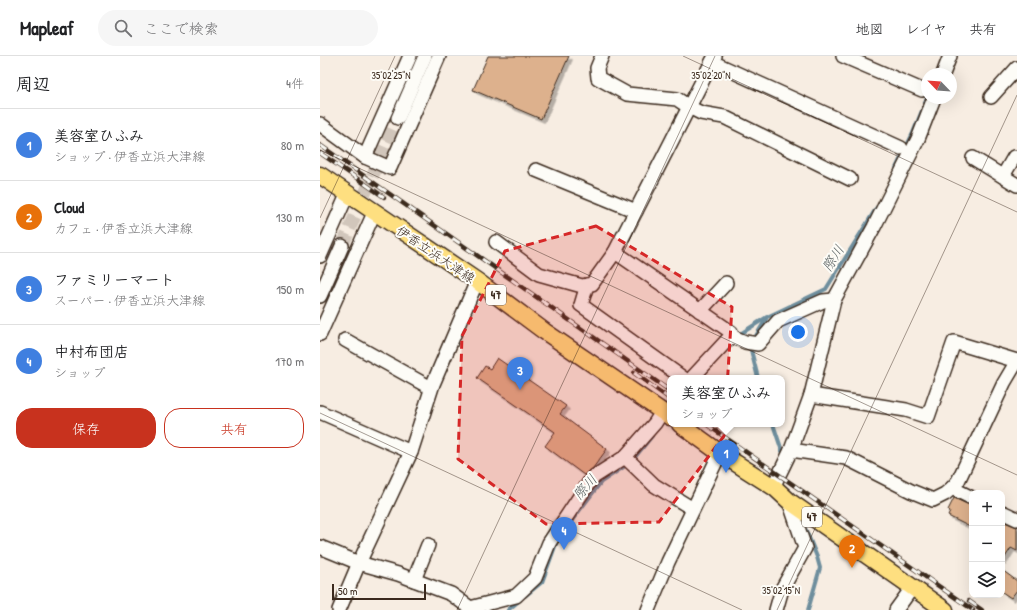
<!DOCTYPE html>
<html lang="ja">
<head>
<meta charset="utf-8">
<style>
	:root { --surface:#fff; --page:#f6f6f6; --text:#202124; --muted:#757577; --line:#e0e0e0; --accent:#c8321e }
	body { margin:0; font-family:"Patrick Hand","Klee One",sans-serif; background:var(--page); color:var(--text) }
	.controls { position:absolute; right:12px; bottom:12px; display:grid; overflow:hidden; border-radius:8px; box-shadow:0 4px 16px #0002 }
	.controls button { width:36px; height:36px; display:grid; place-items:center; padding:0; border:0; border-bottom:1px solid var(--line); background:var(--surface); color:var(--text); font:20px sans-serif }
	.compass { position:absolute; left:601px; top:12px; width:36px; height:36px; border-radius:50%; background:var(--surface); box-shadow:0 4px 16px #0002; rotate:295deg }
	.scale { position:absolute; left:12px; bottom:10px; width:94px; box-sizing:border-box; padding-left:4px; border:2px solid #3b2a1e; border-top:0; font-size:11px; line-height:14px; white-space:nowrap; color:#3b2a1e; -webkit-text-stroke:3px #fdfcf7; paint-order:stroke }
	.you { position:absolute; left:478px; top:276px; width:14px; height:14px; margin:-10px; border:3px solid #fff; border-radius:50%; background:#1a73e8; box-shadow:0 0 0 6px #1a73e833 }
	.badge { display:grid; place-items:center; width:26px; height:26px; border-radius:50%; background:var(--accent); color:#fff; font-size:13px; font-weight:700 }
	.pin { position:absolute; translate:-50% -33px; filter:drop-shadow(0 1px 2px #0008) }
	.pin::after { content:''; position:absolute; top:21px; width:14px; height:12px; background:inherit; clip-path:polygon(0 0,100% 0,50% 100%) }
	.popup { position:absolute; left:347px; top:319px; width:118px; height:52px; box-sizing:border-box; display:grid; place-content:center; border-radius:8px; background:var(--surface); filter:drop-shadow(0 1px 3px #0005); font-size:13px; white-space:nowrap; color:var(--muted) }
	.popup b { font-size:15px; color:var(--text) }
	.popup::after { content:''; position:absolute; left:50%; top:100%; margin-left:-8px; border:8px solid transparent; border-top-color:var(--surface) }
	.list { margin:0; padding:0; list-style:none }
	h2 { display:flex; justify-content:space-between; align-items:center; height:52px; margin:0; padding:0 16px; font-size:17px }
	h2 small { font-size:13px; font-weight:400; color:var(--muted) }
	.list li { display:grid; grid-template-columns:26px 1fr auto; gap:12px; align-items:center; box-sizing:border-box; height:72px; padding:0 16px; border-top:1px solid var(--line) }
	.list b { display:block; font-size:15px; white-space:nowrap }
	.list p { margin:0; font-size:13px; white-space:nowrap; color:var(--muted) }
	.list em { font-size:13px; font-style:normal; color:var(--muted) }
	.actions { display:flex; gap:8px; padding:12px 16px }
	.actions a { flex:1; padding:9px 0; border:1px solid var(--accent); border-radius:16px; text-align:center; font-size:14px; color:var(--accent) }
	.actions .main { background:var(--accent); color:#fff }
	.icon { flex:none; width:22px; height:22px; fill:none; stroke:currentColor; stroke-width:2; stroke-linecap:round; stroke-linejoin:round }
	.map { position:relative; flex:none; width:697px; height:554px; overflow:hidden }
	header { display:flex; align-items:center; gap:24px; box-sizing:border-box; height:56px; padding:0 20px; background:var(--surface); border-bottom:1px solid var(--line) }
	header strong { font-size:19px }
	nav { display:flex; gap:22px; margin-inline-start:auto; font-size:14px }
	.search { width:280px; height:36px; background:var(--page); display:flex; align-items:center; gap:10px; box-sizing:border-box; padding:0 14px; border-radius:22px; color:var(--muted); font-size:15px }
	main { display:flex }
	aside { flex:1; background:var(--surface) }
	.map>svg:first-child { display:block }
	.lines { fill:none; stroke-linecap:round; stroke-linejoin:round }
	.stream { stroke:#6e8e9d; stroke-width:4 }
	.building { fill:#ddb18d; stroke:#3b2a1e; filter:url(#shadow) }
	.minor-tunnel { stroke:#d1c6bb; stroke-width:13; stroke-dasharray:13 6; stroke-linecap:butt }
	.minor-casing { stroke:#3b2a1e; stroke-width:16 }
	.major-casing { stroke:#3b2a1e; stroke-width:19 }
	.minor { stroke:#fdfcf7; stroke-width:13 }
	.major { stroke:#fedf80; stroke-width:16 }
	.rail-casing { stroke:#3b2a1e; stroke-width:4.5 }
	.rail { stroke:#fdfcf7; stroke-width:3; stroke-dasharray:9; stroke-linecap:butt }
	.marked { fill:#d62828; fill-opacity:0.2; stroke:#d62828; stroke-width:3; stroke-dasharray:8 5; stroke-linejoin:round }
	.ticks { fill:none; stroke:#3b2a1e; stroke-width:1; stroke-opacity:0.45 }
	.labels { text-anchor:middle; stroke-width:4; stroke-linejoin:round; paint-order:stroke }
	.shield { fill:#fdfcf7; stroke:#75695f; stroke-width:1 }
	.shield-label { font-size:12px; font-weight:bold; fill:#3b2a1e }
	.street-label { font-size:13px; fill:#3b2a1e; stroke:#fdfcf7 }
	.water-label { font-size:14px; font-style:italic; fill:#545c5d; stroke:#fdfcf7 }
	.ticks-label { font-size:10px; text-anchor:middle; fill:#3b2a1e; stroke:#fdfcf7; stroke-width:4; stroke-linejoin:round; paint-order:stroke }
</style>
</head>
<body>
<header>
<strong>Mapleaf</strong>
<div class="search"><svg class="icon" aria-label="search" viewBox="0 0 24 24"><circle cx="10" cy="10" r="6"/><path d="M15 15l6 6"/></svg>ここで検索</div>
<nav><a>地図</a><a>レイヤ</a><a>共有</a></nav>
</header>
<main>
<aside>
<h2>周辺<small>4件</small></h2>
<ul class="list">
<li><span class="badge" style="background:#3f7fe0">1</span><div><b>美容室ひふみ</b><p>ショップ · 伊香立浜大津線</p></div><em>80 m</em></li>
<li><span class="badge" style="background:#e8710a">2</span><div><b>Cloud</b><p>カフェ · 伊香立浜大津線</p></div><em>130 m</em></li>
<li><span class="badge" style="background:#3f7fe0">3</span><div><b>ファミリーマート</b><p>スーパー · 伊香立浜大津線</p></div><em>150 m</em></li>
<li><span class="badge" style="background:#3f7fe0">4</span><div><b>中村布団店</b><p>ショップ</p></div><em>170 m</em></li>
</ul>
<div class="actions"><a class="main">保存</a><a>共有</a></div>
</aside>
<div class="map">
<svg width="697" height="554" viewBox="0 0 697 554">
	<defs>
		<filter id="shadow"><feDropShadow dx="3.5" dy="3.5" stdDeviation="0" flood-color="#0004"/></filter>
	</defs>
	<rect width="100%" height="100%" fill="#f7ede2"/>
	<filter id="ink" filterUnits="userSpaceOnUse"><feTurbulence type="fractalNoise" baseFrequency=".025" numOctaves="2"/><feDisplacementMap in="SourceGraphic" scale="8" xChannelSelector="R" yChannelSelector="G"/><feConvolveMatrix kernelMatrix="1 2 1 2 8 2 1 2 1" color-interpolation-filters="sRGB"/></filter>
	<g filter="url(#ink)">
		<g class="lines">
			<!-- stream -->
			<g class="stream">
				<polyline points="576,112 593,77 607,42"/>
				<polyline points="417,280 447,261 506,233 557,151"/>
				<polyline points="438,322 430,290 446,263"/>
				<polyline points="453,368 462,395"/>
				<polyline points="250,467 281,426 311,406 332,380"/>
				<polyline points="485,472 497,501 500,512 488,554"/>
				<polyline points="205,540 222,526 237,485"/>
				<polyline points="188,554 200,544"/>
			</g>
		</g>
		<!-- building -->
		<g class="building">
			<polygon points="168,0 249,0 221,63 153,34"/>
			<polygon points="177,302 246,350 240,358 287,393 273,412 264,419 225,390 235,376 157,322 165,310 170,313"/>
			<polygon points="634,442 652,450 652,472 628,460 630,456 628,454"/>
			<polygon points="682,465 697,471 697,495 691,492 682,506"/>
			<polygon points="682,514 697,525 697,534 691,542 682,536"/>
		</g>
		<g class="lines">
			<!-- minor-tunnel -->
			<polyline class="minor-tunnel" points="22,190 78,62"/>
			<!-- minor casing -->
			<g class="minor-casing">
				<g id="minor">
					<polyline points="90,0 45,101 70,112 119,0"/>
					<polyline points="282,0 277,12 278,22 307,38 357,43 369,51 381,57 404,61 530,123"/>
					<polyline points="523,0 602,34"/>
					<polyline points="392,6 581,92"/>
					<polyline points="623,18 630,0"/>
					<polyline points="671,41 697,12"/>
					<polyline points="78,62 105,0"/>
					<polyline points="0,68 45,101"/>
					<polyline points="653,102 697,129"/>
					<polyline points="216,114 316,155"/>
					<polyline points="683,120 694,101"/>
					<polyline points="176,186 219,218 262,230 272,228 295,196 395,0"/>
					<polyline points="295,196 411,276 411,280"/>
					<polyline points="0,200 27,139"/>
					<polyline points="267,229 261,249 363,322"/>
					<polyline points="0,240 22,190"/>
					<polyline points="380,255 406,227"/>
					<polyline points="0,278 54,157"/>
					<polyline points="25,284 111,332"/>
					<polyline points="372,322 411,280 425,286 438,288 458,265 503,245 514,244"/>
					<polyline points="491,339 586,354 608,361 634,286 697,305"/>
					<polyline points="0,356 91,396"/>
					<polyline points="471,394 526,402 591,435 613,444 625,438 632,432 638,425 684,327 697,305"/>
					<polyline points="305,401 334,429 373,453"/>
					<polyline points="455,432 456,425 471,394 491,339 514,244 554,171 598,83 614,42"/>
					<polyline points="632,432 652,442"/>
					<polyline points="682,456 697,463"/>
					<polyline points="0,491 39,507 78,518 131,538 153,554"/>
					<polyline points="94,524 108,489"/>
					<polyline points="150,552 196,540 215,522 229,487 272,422 305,401 335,367 342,356"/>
					<polyline points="19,554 39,507 91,396 113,328 157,225"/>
					<polyline points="328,554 348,506 400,397"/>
					<polyline points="456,554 462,533 485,492 469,445"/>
					<polyline points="576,554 592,532"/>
				</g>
			</g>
			<!-- major casing -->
			<g class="major-casing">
				<g id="major">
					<polyline points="0,119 157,225 224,275 350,361"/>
					<polyline points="360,368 400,397 455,432 469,445 625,554"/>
				</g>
			</g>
			<!-- minor -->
			<use href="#minor" class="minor"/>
			<!-- major -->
			<use href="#major" class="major"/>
			<!-- rail casing -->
			<g class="rail-casing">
				<g id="rail">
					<polyline points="0,89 350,335"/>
					<polyline points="0,97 64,141"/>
					<polyline points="314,317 350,343"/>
					<polyline points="386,368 653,554"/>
					<polyline points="649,545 662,554"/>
				</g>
			</g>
			<!-- rail -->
			<use href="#rail" class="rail"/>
		</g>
	</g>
	<!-- marked area -->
	<path class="marked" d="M276,170L412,251L404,380L339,466L226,468L138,403L142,280L185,195Z"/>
	<!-- ticks -->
	<path class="ticks" d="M363,0L697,156M0,94L697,419M0,162L75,0M0,357L422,554M137,554L395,0M457,554L697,39"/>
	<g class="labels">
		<!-- shield labels -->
		<g class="shield">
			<rect x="166" y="229" width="20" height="20" rx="3"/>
			<rect x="482" y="451" width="20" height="20" rx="3"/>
		</g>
		<g class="shield-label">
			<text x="176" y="243">47</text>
			<text x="492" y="465">47</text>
		</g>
		<!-- street labels -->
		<g class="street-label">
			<text transform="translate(116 198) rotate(34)" y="5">伊香立浜大津線</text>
		</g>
		<!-- water labels -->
		<g class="water-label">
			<text transform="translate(513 202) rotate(-58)" y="5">際川</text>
			<text transform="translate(265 431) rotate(-49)" y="5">際川</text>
		</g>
	</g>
	<g class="ticks-label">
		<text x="71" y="23">35°02'25"N</text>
		<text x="391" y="23">35°02'20"N</text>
		<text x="461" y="538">35°02'15"N</text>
	</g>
</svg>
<div class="controls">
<button>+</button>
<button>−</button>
<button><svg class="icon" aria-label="layers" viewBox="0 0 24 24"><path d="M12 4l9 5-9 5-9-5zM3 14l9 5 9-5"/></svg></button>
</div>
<svg class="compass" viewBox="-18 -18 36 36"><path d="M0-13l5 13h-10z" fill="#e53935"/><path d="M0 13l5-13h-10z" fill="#757577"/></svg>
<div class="scale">50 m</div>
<div class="you"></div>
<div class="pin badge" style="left:406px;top:417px;background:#3f7fe0">1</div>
<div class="popup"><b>美容室ひふみ</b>ショップ</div>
<div class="pin badge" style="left:532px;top:512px;background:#e8710a">2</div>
<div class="pin badge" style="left:200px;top:334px;background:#3f7fe0">3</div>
<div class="pin badge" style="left:244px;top:494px;background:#3f7fe0">4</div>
</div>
</main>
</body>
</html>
